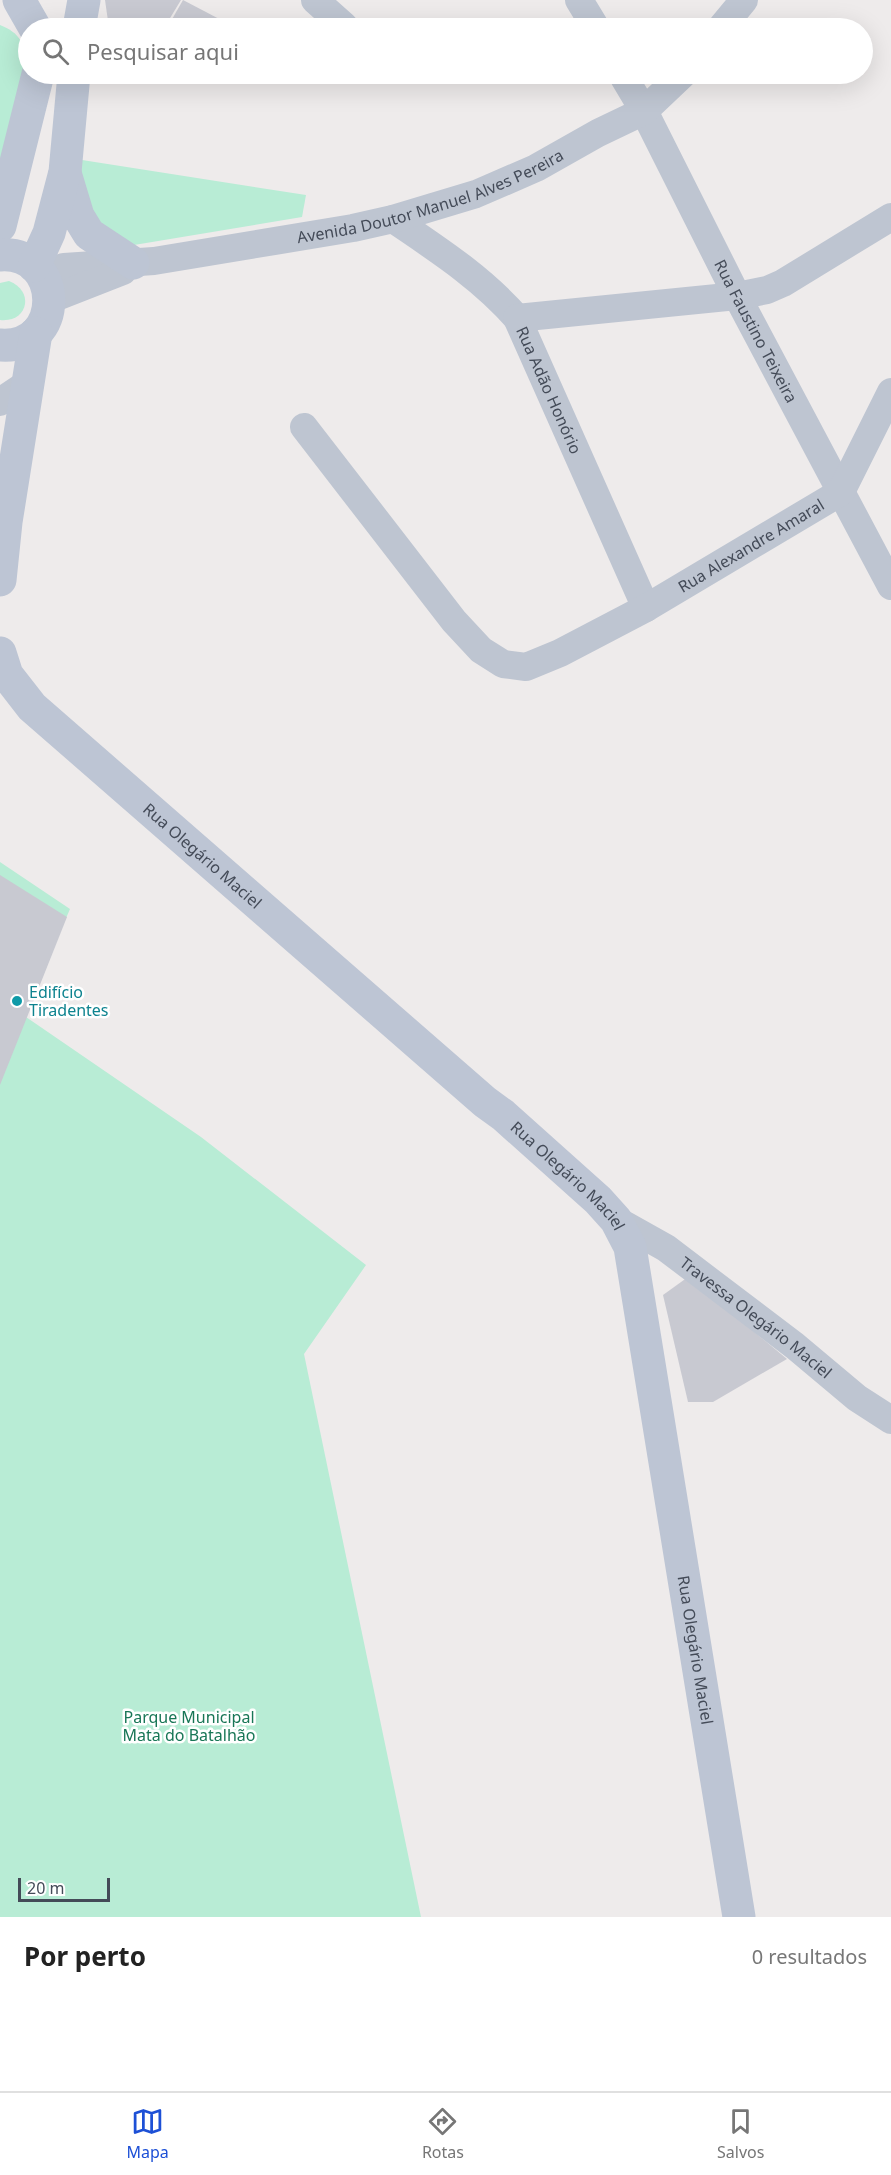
<!DOCTYPE html>
<html lang="pt">
<head>
<meta charset="utf-8">
<style>
	:root { --surface:#fff; --page:#f2f2f2; --text:#222; --muted:#767676; --line:#e0e0e0; --accent:#1d50d6 }
	body { margin:0; font-family:"Noto Sans",sans-serif; background:var(--page); color:var(--text) }
	.scale { position:absolute; left:18px; bottom:15px; width:92px; box-sizing:border-box; padding-left:6px; border:3px solid #444b58; border-top:0; font-size:16px; line-height:21px; white-space:nowrap; color:#444b58; -webkit-text-stroke:4px #fff; paint-order:stroke }
	.list { margin:0; padding:0; list-style:none }
	h2 { display:flex; justify-content:space-between; align-items:center; height:78px; margin:0; padding:0 24px; font-size:26px }
	h2 small { font-size:20px; font-weight:400; color:var(--muted) }
	.icon { flex:none; width:33px; height:33px; fill:none; stroke:currentColor; stroke-width:2; stroke-linecap:round; stroke-linejoin:round }
	.map { position:relative; flex:none; width:891px; height:1917px; overflow:hidden }
	.search { position:absolute; background:var(--surface); box-shadow:0 6px 24px #0002; left:18px; right:18px; top:18px; height:66px; display:flex; align-items:center; gap:15px; box-sizing:border-box; padding:0 21px; border-radius:33px; color:var(--muted); font-size:22px }
	.sheet { height:174px; background:var(--surface) }
	nav { display:flex; justify-content:space-around; align-items:center; box-sizing:border-box; height:84px; border-top:2px solid var(--line); background:var(--surface); font-size:16px; color:var(--muted) }
	nav a { display:grid; justify-items:center; gap:3px }
	nav .on { color:var(--accent) }
	.map>svg:first-child { display:block }
	.green { fill:#b8ecd5 }
	.building { fill:#c8c9d1 }
	.lines { fill:none; stroke-linecap:round; stroke-linejoin:round }
	.street { stroke:#bec5d1; stroke-width:28 }
	.secondary { stroke:#bdc5d4; stroke-width:33 }
	.culture-dot { fill:#0f9aa8; stroke:#fff; stroke-width:2 }
	.labels { text-anchor:middle; stroke-width:5; stroke-linejoin:round; paint-order:stroke }
	.street-label { font-size:16px; fill:#444b58; stroke:#fff }
	.culture-label { font-size:16px; fill:#0d838f; stroke:#fff; text-anchor:start }
	.park-label { font-size:16px; fill:#187656; stroke:#fff }
</style>
</head>
<body>
<div class="map">
<svg width="891" height="1917" viewBox="0 0 891 1917">
	<rect width="100%" height="100%" fill="#eeebeb"/>
	<!-- green -->
	<g class="green">
		<path d="M0,25C19,32 26,45 28,65L0,220Z"/>
		<polygon points="82,160 306,195 302,217 128,246 110,242 78,195"/>
		<path d="M9,281C35,291 28,323 0,320V283Z"/>
		<polygon points="0,862 70,909 42,973 26,1017 201,1137 366,1265 304,1354 421,1917 0,1917"/>
	</g>
	<!-- building -->
	<g class="building">
		<polygon points="105,0 181,0 164,28 120,28 108,21"/>
		<polygon points="183,0 225,22 221,28 167,28"/>
		<polygon points="0,875 67,917 0,1085"/>
		<polygon points="688,1277 787,1359 713,1402 688,1402 663,1295"/>
	</g>
	<g class="lines">
		<!-- street -->
		<g class="street">
			<polyline points="315,0 344,26"/>
			<polyline points="579,0 596,28"/>
			<polyline points="721,28 744,0"/>
			<path id="s1" d="M622,74L644,111L737,296L891,586"/>
			<path id="s2" d="M393,219C437,249 481,277 517,318L646,608"/>
			<path id="s3" d="M41,274L64,267L154,261L353,228L393,219L476,194L536,168L598,133L644,111L683,74"/>
			<polyline points="49,300 123,271"/>
			<polyline points="517,318 737,296 767,290 783,283 891,217"/>
			<polyline points="0,402 28,383"/>
			<path id="s4" d="M304,427L454,621L481,650L503,664L526,667L560,653L646,608L841,492L891,392"/>
			<path id="s5" d="M616,1220L666,1248L795,1346L857,1398L891,1420"/>
		</g>
		<!-- secondary -->
		<g class="secondary">
			<polyline points="19,0 35,28"/>
			<polyline points="79,28 84,0"/>
			<polyline points="65,173 78,216 89,234 133,263"/>
			<polyline points="0,226 38,74"/>
			<path d="M0,255C64,250 66,350 0,345"/>
			<polyline points="34,266 49,233 65,172 74,74"/>
			<polyline points="0,580 6,522 36,333"/>
			<path id="s6" d="M0,653L7,675L32,707L485,1102L503,1115L598,1200L616,1220L630,1247L739,1917"/>
		</g>
	</g>
	<!-- markers -->
	<circle class="culture-dot" cx="17" cy="1001" r="6"/>
	<g class="labels">
		<!-- street labels -->
		<g class="street-label">
			<text dy="6" stroke="none"><textPath href="#s3" startOffset="399">Avenida Doutor Manuel Alves Pereira</textPath></text>
			<text dy="6" stroke="none"><textPath href="#s1" startOffset="290">Rua Faustino Teixeira</textPath></text>
			<text dy="6" stroke="none"><textPath href="#s2" startOffset="238">Rua Adão Honório</textPath></text>
			<text dy="6" stroke="none"><textPath href="#s4" startOffset="590">Rua Alexandre Amaral</textPath></text>
			<text dy="6" stroke="none"><textPath href="#s6" startOffset="290">Rua Olegário Maciel</textPath></text>
			<text dy="6" stroke="none"><textPath href="#s6" startOffset="776">Rua Olegário Maciel</textPath></text>
			<text dy="6" stroke="none"><textPath href="#s5" startOffset="171">Travessa Olegário Maciel</textPath></text>
			<text dy="6" stroke="none"><textPath href="#s6" startOffset="1280">Rua Olegário Maciel</textPath></text>
		</g>
		<!-- culture labels -->
		<g class="culture-label">
			<text x="29" y="998">Edifício<tspan x="29" dy="18">Tiradentes</tspan></text>
		</g>
		<!-- park labels -->
		<g class="park-label">
			<text x="189" y="1723">Parque Municipal<tspan x="189" dy="18">Mata do Batalhão</tspan></text>
		</g>
	</g>
</svg>
<div class="scale">20 m</div>
<div class="search"><svg class="icon" aria-label="search" viewBox="0 0 24 24"><circle cx="10" cy="10" r="6"/><path d="M15 15l6 6"/></svg>Pesquisar aqui</div>
</div>
<section class="sheet">
<h2>Por perto<small>0 resultados</small></h2>
<ul class="list">
</ul>
</section>
<nav>
<a class="on"><svg class="icon" aria-label="map" viewBox="0 0 24 24"><path d="M3 6l6-2 6 2 6-2v14l-6 2-6-2-6 2zM9 4v14M15 6v14"/></svg>Mapa</a>
<a><svg class="icon" aria-label="directions" viewBox="0 0 24 24"><path d="M12 3l9 9-9 9-9-9zM9 14v-3h6M13 9l2 2-2 2"/></svg>Rotas</a>
<a><svg class="icon" aria-label="saved" viewBox="0 0 24 24"><path d="M7 4h10v16l-5-4-5 4z"/></svg>Salvos</a>
</nav>
</body>
</html>
